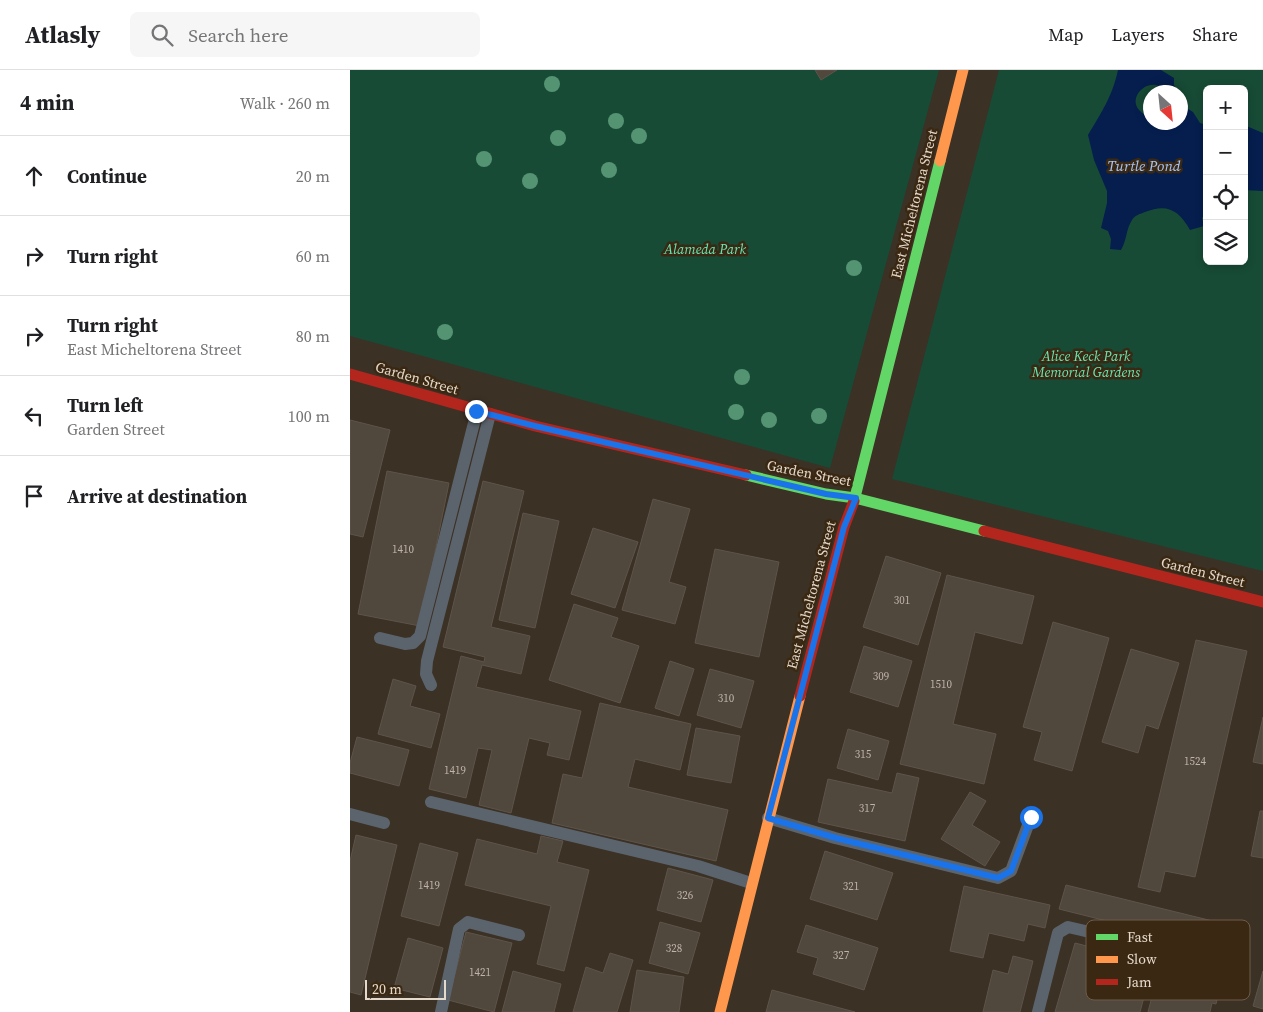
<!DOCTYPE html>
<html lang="en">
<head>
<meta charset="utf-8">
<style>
	:root { --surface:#fff; --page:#f6f6f6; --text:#202124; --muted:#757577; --line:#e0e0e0 }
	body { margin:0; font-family:"Source Serif 4",serif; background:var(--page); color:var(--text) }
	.controls { position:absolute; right:15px; top:15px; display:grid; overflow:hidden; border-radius:8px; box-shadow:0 2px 8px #0003 }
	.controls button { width:45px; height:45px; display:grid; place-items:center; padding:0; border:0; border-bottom:1px solid var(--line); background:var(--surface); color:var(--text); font:25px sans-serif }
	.compass { position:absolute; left:793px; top:15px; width:45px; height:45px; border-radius:50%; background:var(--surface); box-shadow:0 2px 8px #0003; rotate:153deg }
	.scale { position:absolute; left:15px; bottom:12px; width:81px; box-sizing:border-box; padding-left:5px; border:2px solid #e5d9cb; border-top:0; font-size:14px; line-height:18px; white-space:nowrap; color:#e5d9cb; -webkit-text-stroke:4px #3a2812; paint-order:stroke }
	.stop { position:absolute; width:15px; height:15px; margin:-11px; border:4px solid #1a73e8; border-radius:50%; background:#fff }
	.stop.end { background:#1a73e8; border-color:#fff; box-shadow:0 1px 5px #0008 }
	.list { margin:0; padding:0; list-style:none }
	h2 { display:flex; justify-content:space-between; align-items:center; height:65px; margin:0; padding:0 20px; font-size:21px }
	h2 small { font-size:16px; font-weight:400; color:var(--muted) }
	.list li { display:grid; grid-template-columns:32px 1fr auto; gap:15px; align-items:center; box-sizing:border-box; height:80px; padding:0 20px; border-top:1px solid var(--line) }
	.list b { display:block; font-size:19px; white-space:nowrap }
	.list p { margin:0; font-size:16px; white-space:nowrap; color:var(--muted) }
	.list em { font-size:16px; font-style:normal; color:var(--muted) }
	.icon { flex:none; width:28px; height:28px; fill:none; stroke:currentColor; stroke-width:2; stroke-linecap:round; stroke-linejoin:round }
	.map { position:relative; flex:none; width:913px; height:942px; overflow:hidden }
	header { display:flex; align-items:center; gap:30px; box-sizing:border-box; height:70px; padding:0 25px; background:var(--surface); border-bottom:1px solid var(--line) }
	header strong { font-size:24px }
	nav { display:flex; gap:28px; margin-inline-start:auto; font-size:18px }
	.search { width:350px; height:45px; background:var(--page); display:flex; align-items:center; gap:12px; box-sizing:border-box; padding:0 18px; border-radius:8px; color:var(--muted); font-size:19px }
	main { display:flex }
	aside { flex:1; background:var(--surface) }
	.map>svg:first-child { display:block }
	.green { fill:#174b36; fill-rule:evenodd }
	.water { fill:#051e4e }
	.building { fill:#50473d; stroke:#5e544a }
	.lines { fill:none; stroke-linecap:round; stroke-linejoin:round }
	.lane { stroke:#5b646d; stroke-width:12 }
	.fast { stroke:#63d668; stroke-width:11 }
	.slow { stroke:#ff974d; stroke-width:11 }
	.jam { stroke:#b3261e; stroke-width:11 }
	.tree { fill:#549473 }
	.route { stroke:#1a73e8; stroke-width:6 }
	.labels { text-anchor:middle; stroke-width:5; stroke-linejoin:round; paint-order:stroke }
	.number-label { font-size:11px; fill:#c0b4a8 }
	.street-label { font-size:14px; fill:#e5d9cb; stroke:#3a2812 }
	.park-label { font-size:14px; font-style:italic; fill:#68e5b2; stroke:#3a2812 }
	.water-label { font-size:15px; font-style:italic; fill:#a6c5f9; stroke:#3a2812 }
	.key { fill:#3a2812; stroke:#6d5d4a; stroke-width:1 }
	.key-label { font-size:14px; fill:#e5d9cb }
</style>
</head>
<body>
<header>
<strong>Atlasly</strong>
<div class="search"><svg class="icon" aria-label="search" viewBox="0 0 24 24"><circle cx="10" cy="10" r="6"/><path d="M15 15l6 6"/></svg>Search here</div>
<nav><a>Map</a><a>Layers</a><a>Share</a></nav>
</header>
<main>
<aside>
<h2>4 min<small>Walk · 260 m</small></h2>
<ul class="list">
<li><svg class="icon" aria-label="ahead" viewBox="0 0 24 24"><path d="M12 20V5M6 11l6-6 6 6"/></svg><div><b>Continue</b></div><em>20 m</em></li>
<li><svg class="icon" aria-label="right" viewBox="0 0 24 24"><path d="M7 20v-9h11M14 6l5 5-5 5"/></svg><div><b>Turn right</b></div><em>60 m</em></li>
<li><svg class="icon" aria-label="right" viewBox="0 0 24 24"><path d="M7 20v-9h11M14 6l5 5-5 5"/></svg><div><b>Turn right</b><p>East Micheltorena Street</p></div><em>80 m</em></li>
<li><svg class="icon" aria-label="left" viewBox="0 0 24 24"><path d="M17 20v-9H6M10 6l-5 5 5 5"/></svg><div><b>Turn left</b><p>Garden Street</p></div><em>100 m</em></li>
<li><svg class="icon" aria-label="arrive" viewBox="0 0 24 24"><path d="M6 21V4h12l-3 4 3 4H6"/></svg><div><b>Arrive at destination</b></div></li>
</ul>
</aside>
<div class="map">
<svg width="913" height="942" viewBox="0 0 913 942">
	<rect width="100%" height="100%" fill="#3c3125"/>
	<!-- green -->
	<g class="green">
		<polygon points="0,0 589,0 480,398 0,266"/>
		<path d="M649,0H913V501L542,409ZM857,19H894V191H857ZM800,22H830V52H800Z"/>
	</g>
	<!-- water -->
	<g class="water">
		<path d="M768,0H811L824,8V15L828,22H816C801,0 766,34 800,47V52H830L831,26L833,36L843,42L850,53L857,55V141L852,148L854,156L840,160C829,140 817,133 795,142C790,144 785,145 782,150C776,159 777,170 771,180L760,179L761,169L758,161L751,158L757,133V121L744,90L738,65C752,41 762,27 768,0Z"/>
		<polygon points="894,55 913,63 913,121 894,120"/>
	</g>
	<!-- building -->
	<g class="building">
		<polygon points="465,0 487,0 471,10"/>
		<polygon points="0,350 40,360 13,467 0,464"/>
		<polygon points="37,401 99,413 70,556 8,544"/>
		<polygon points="133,411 174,421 141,557 180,566 171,604 132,595 126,617 231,641 219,690 197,685 200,673 179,668 161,743 129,735 142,680 128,678 116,728 79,719 111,586 134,592 135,587 93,577"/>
		<polygon points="303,429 340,439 319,512 336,517 325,554 272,540"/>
		<polygon points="173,443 209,451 185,558 149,550"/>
		<polygon points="243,458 288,472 265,538 221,524"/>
		<polygon points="365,479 429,492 409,587 345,573"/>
		<polygon points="536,486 591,503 568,575 513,557"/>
		<polygon points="597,505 684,526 672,574 625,562 603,654 646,664 634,714 550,694"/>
		<polygon points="224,534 268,548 261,567 289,576 270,633 199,610"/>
		<polygon points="703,552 759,568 722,701 684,690 692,662 673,657"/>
		<polygon points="846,570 897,581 845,807 815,801 810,822 788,817"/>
		<polygon points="514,576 562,591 548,637 500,622"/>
		<polygon points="781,579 829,593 808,659 796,655 788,683 752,672"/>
		<polygon points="320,591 344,599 329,646 305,638"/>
		<polygon points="360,599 404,611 391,658 347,645"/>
		<polygon points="43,609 66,616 60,636 90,644 81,678 28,664"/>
		<polygon points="250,633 341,654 330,700 285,689 278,717 378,740 366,791 202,753 213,704 232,708"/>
		<polygon points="913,647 913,694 903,692"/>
		<polygon points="346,658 390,666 381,713 337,705"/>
		<polygon points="498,659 539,671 528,710 487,698"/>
		<polygon points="7,667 59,680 49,716 0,703 0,693"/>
		<polygon points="547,703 569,708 555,771 468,752 478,709 542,723"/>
		<polygon points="620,722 636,731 622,755 650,772 635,796 591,769"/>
		<polygon points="910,741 913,741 913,788 901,786"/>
		<polygon points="6,765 47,775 11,925 0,922 0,791"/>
		<polygon points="191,766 213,771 207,792 239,800 214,901 187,894 201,836 115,815 127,769 187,784"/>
		<polygon points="70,773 108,783 89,856 51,846"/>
		<polygon points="475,781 543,803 527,850 460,829"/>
		<polygon points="318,798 363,810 351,852 307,840"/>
		<polygon points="716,815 883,856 877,881 709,839"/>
		<polygon points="614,816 700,835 695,858 678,854 674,871 639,863 633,888 600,881"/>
		<polygon points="310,852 350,863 338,904 299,893"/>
		<polygon points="456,855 528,878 514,920 463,904 468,888 447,882"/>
		<polygon points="116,862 162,873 144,942 98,930"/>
		<polygon points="58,868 93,878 80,927 44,918"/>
		<polygon points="725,873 803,893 790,942 705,942"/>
		<polygon points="260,883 283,890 267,942 223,942 236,897 253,903"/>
		<polygon points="663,886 683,891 670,942 633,942 643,900 658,904"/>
		<polygon points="810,896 871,911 866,934 862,933 860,942 798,942"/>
		<polygon points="287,900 334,907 329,942 280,942"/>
		<polygon points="163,901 211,914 204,942 152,942"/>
		<polygon points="913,901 913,939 903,936"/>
		<polygon points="422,920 505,942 416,942"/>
	</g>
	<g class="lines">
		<!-- lane -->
		<g class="lane">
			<polyline points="30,568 55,574 63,573 70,566 127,341"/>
			<polyline points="81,615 76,604 77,591 140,344"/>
			<polyline points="81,732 348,796 401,813"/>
			<polyline points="0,744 34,753"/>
			<polyline points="418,748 485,768 648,808 661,801 681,747"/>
			<polyline points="91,942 109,859 118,852 169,865"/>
			<polyline points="688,942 708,863 718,857 861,890"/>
		</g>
		<!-- fast -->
		<g class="fast">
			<polyline points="396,405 476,424 505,428 634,461"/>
			<polyline points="504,431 590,91"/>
		</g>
		<!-- slow -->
		<g class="slow">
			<polyline points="590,91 613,0"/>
			<polyline points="370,942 450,626"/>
		</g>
		<!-- jam -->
		<g class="jam">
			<polyline points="0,304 185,356 396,405"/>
			<polyline points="634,461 913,532"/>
			<polyline points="450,626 494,457 504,431"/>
		</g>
	</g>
	<!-- trees -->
	<g class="tree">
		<circle cx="202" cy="14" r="8"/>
		<circle cx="266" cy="51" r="8"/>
		<circle cx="289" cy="66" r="8"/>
		<circle cx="208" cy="68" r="8"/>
		<circle cx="134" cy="89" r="8"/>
		<circle cx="259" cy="100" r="8"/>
		<circle cx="180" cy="111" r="8"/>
		<circle cx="504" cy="198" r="8"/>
		<circle cx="95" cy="262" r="8"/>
		<circle cx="392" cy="307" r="8"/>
		<circle cx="386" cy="342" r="8"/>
		<circle cx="469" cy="346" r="8"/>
		<circle cx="419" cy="350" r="8"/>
	</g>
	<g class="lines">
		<!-- route -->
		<polyline class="route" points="126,341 185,356 476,424 506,428 494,457 418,748 486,768 648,808 661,801 681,747"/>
	</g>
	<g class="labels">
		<!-- number labels -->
		<g class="number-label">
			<text x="53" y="483">1410</text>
			<text x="552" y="534">301</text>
			<text x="531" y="610">309</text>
			<text x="591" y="618">1510</text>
			<text x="376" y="632">310</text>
			<text x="513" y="688">315</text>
			<text x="845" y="695">1524</text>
			<text x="105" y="704">1419</text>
			<text x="517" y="742">317</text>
			<text x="79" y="819">1419</text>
			<text x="501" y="820">321</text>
			<text x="335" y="829">326</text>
			<text x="324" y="882">328</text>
			<text x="491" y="889">327</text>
			<text x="130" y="906">1421</text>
		</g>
		<!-- street labels -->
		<g class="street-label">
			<text transform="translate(564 134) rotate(-76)" y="5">East Micheltorena Street</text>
			<text transform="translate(67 308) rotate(16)" y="5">Garden Street</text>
			<text transform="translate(459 403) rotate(11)" y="5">Garden Street</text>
			<text transform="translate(853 502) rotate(14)" y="5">Garden Street</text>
			<text transform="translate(461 525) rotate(-75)" y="5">East Micheltorena Street</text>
		</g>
		<!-- park labels -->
		<g class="park-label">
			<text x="355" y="184">Alameda Park</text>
			<text x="736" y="291">Alice Keck Park<tspan x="736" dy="16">Memorial Gardens</tspan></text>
		</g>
		<!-- water labels -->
		<g class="water-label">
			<text x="794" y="101">Turtle Pond</text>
		</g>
	</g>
	<!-- legend -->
	<rect x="736" y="850" width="164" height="80" rx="8" class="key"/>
	<rect x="746" y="864" width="22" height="6" fill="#63d668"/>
	<rect x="746" y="886" width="22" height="7" fill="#ff974d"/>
	<rect x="746" y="909" width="22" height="6" fill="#b3261e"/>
	<g class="key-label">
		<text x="777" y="872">Fast</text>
		<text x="777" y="894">Slow</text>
		<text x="777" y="917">Jam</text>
	</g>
</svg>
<div class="controls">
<button>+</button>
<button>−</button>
<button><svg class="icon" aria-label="locate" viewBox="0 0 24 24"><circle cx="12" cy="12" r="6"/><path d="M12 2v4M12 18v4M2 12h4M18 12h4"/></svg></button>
<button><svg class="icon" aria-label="layers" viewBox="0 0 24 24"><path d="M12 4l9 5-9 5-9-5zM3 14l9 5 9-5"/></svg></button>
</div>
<svg class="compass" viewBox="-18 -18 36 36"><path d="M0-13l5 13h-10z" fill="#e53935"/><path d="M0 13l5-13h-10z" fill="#757577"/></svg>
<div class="scale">20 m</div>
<div class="stop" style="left:681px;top:747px"></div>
<div class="stop end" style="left:126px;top:341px"></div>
</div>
</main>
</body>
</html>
